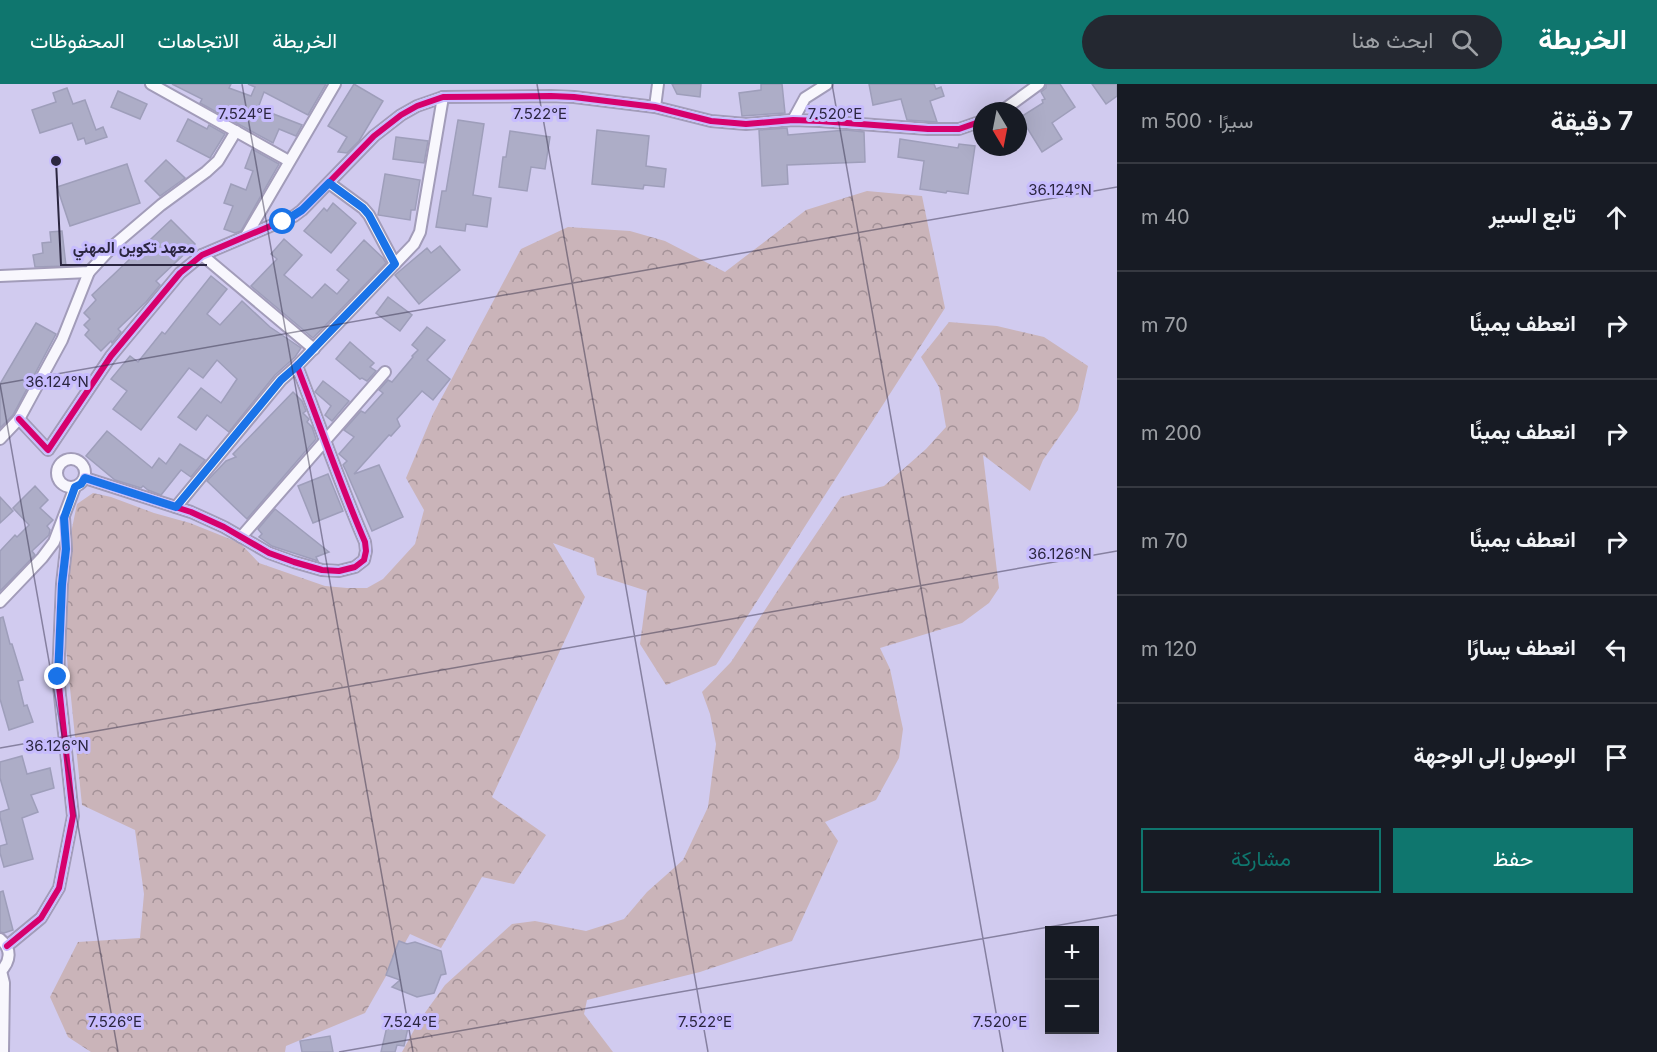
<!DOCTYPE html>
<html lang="ar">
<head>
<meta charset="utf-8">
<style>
	:root { --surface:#171b24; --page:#242831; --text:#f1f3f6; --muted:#9ea1a6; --line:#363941; --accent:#0f766e }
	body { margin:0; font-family:Inter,Vazirmatn,sans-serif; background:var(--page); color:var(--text); direction:rtl }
	.controls { position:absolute; right:18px; bottom:18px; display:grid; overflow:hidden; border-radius:0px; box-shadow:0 6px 24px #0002 }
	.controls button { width:54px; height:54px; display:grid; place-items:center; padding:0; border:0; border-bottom:2px solid var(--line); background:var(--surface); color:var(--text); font:30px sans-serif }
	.compass { position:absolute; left:973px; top:18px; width:54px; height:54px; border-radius:50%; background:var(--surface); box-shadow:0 6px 24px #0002; rotate:170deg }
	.stop { position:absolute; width:18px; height:18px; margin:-14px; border:4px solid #1a73e8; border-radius:50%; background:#fff }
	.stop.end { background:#1a73e8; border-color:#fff; box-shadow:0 2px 6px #0008 }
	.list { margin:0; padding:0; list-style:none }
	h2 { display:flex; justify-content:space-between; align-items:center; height:78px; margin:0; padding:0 24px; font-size:26px }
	h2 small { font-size:20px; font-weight:400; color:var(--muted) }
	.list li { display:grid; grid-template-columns:39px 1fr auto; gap:18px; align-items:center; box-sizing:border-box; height:108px; padding:0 24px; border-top:2px solid var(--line) }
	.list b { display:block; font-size:22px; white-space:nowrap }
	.list em { font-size:20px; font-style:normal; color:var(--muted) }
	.actions { display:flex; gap:12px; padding:18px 24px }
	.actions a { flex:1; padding:14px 0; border:2px solid var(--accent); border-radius:0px; text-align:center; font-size:21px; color:var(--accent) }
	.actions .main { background:var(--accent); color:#fff }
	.icon { flex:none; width:33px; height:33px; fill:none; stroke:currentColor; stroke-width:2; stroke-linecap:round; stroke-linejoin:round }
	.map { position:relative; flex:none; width:1117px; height:968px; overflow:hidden; direction:ltr }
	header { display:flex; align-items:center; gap:36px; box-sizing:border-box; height:84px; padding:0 30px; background:var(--accent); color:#fff }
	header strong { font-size:28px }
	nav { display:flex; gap:33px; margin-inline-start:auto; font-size:21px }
	.search { width:420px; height:54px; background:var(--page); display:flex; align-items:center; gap:15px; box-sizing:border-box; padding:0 21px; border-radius:33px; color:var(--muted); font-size:22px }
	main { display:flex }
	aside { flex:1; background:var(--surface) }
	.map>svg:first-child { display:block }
	.forest { fill:url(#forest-crowns) }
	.building { fill:#adadc7; stroke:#9e9eba; stroke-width:1.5 }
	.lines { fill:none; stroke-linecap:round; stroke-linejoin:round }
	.street-casing { stroke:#a29cb9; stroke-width:14 }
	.street { stroke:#f8f7fd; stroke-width:10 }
	.cycleway-casing { stroke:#c7bcfe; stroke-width:10 }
	.cycleway { stroke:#d6006c; stroke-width:6 }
	.route { stroke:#1a73e8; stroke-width:8 }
	.ticks { fill:none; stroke:#2b2640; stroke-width:1.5; stroke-opacity:0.45 }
	.ticks-label { font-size:15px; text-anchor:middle; fill:#2b2640; stroke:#c7bcfe; stroke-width:6; stroke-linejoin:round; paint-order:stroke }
	.leader { fill:none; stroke:#2b2640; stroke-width:2 }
	.callout-dot { fill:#2b2640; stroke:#c7bcfe; stroke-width:2 }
	.callout-label { font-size:16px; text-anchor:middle; font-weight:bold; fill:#2b2640; stroke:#c7bcfe; stroke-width:6; stroke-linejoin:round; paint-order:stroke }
</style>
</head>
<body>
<header>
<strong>الخريطة</strong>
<div class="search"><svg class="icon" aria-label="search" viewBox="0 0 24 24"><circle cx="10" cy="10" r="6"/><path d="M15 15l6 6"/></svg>ابحث هنا</div>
<nav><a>الخريطة</a><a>الاتجاهات</a><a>المحفوظات</a></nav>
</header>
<main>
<aside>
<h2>7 دقيقة<small>سيرًا · 500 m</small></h2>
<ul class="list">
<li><svg class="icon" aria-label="ahead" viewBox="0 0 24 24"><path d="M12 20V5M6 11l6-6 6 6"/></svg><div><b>تابع السير</b></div><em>40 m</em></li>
<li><svg class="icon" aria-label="right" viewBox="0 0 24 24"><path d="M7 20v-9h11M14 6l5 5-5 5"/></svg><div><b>انعطف يمينًا</b></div><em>70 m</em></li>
<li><svg class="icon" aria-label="right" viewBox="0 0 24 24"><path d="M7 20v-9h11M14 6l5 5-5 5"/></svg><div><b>انعطف يمينًا</b></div><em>200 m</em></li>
<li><svg class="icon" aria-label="right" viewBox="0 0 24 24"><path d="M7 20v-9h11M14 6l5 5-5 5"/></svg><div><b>انعطف يمينًا</b></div><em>70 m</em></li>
<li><svg class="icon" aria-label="left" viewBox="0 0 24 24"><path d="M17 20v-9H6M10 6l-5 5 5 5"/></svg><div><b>انعطف يسارًا</b></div><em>120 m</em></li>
<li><svg class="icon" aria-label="arrive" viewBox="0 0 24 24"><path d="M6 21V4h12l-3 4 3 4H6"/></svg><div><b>الوصول إلى الوجهة</b></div></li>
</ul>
<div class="actions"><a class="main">حفظ</a><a>مشاركة</a></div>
</aside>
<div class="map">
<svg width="1117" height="968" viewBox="0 0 1117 968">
	<defs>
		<pattern id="forest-crowns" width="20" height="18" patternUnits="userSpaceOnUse" patternTransform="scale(1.5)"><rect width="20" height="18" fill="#cab4b9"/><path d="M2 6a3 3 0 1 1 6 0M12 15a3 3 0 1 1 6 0" fill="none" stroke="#a49298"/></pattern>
	</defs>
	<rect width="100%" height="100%" fill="#d1cbef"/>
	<!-- forest -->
	<g class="forest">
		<polygon points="867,107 922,112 945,224 716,581 666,601 640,560 647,507 597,491 594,474 553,459 585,513 492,713 546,751 514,800 482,793 441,864 410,850 365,929 286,962 285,968 91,968 68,953 50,913 78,858 140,854 144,810 135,746 82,721 65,555 71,449 77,420 93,409 111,413 154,429 190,439 240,459 259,479 325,502 347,504 367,504 383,495 415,460 424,426 406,394 433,330 521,165 568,143 630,147 665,157 725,188 806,126"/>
		<polygon points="949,238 997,242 1044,253 1088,282 1078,326 1043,376 1030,407 983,371 999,504 989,519 962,539 880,564 890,585 903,645 899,674 876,716 825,738 838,757 792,857 700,888 587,916 584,930 613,968 402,968 419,937 445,901 512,840 535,837 586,847 624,835 647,808 683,776 708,723 716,660 710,630 702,608 731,578 778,506 841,413 884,402 926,365 946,343 939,303 921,273"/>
	</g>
	<!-- building -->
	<g class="building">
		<polygon points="172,0 231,0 229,4 251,12 255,3 248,0 326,0 308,31 264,8 258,24 302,41 296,52 279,45 273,59 200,19 202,15"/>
		<polygon points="354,0 383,17 359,57 347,69 338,68 347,53 328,42"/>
		<polygon points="672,0 701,0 700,13 677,10"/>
		<polygon points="761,0 782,0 785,29 742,32 739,9 761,6"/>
		<polygon points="869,0 934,0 936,5 941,3 944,12 930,17 937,38 907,36 901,15 873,21"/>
		<polygon points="1046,0 1060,0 1075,23 1052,39 1062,55 1042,68 1026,42 1024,43 1019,34 1043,19 1042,16 1045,15 1041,8 1046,4"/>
		<polygon points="1092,0 1117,0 1117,12 1106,20"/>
		<polygon points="67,4 73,20 85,16 96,46 103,43 107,53 86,60 84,54 78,56 72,39 40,49 32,26 56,18 53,9"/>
		<polygon points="118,7 147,20 140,35 111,23"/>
		<polygon points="188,35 207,45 209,41 225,50 210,74 177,57"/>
		<polygon points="458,36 484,40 473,111 491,114 487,143 466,140 465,147 436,143 442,107 446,107"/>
		<polygon points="787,44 788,51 846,46 864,48 865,78 787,81 788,100 762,102 759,46"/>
		<polygon points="597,46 649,52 646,82 666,85 664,103 644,101 643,105 592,100"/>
		<polygon points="510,47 550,53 545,85 531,83 527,107 499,103 503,73 506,73"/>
		<polygon points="396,53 428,57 424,79 393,75"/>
		<polygon points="900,55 958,64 959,60 975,62 968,110 947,107 946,109 920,105 924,77 898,73"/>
		<polygon points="252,65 279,80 241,147 235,149 224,145 233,122 224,119 231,100 246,106 253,87 245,84"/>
		<polygon points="166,76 185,94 160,112 145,97"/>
		<polygon points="127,80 140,119 70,142 57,103"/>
		<polygon points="385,90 420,96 415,126 411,126 410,136 378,131"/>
		<polygon points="333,119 356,139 331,169 304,147 324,124 327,127"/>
		<polygon points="171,136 195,160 156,197 160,201 146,218 118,245 121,248 112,259 111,257 101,267 85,251 89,246 84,241 90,235 84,229 96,216 92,211"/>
		<polygon points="62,147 66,182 35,183 33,171 43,169 42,159 51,158 50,148"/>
		<polygon points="284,155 302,171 284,191 312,214 325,200 337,210 349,196 337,186 364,156 383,174 386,179 313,254 251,202 277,175 271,170"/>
		<polygon points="440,162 460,186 419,220 395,191 427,164 431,169"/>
		<polygon points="211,192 227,205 207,230 220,241 242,217 270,243 301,264 295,273 275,291 229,348 207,331 196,346 178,333 201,304 221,319 237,295 217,276 203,294 189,284 141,346 113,325 127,307 111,295 130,272 138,278 162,248 165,250"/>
		<polygon points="388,213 412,231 400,247 376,229"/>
		<polygon points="36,239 56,250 13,331 0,344 0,300"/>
		<polygon points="427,243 445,256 427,276 450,295 433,316 422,307 397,335 400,342 391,352 389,351 354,390 379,381 403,433 372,447 346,387 343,381 347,377 339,370 354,353 344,346 361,327 365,329 383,309 379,306 388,296 392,298 413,273 412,272 418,266 412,261"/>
		<polygon points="350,258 374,279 370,283 376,287 367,297 362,294 360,295 336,275"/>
		<polygon points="323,297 349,317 332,337 325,331 331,322 315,308"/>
		<polygon points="293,308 302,317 306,327 303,329 309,335 307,338 312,343 316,355 247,435 207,397 226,377 236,373 233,370"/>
		<polygon points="107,347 152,384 159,374 166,380 180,360 205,376 191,393 181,386 161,411 148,406 143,402 141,404 115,396 86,372"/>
		<polygon points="328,390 343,427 313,439 298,402"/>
		<polygon points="35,402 48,416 40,424 53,436 47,442 50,446 49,451 32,467 35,471 0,507 0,467 15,451 17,453 29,441 13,424"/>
		<polygon points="0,413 13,427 0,439"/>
		<polygon points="275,425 329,468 316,473 318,477 272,462 259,453 262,450 258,445"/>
		<polygon points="3,533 10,560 12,560 23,596 18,597 24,622 27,621 33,638 9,646 0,615 0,534"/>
		<polygon points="22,672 27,690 50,684 54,704 31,711 38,728 22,734 33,775 4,783 0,769 0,762 7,760 0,733 0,728 9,725 0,694 0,678"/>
		<polygon points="3,807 13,846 4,849 0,848 0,808"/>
		<polygon points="399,857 407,860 415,858 441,867 446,890 441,891 434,909 417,913 392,903 400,896 386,891"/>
		<polygon points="389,934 409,939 404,962 397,961 395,968 381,968"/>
		<polygon points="330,952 333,968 302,968 300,957"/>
	</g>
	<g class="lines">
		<!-- street casing -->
		<g class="street-casing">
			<g id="street">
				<polyline points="151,0 289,77"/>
				<polyline points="655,23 658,0"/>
				<polyline points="1002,27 1039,0"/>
				<polyline points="793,36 805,14 827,0"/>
				<polyline points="329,99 363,124 369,131 395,180"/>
				<polyline points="246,152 335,0"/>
				<polyline points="202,171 314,265"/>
				<polyline points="0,192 89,188 114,161 161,121 206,88 218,77 236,47"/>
				<polyline points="19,335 48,366 111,272 180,189 202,171 294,132 302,126 374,52 401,31 417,22 443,13 551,12 574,13 655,23 711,37 746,40 793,36 820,37 928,45 959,45 982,37"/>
				<polyline points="0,355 19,335 62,256 89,188"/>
				<circle cx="71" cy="389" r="14"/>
				<path d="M85,394L191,428L224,443L269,469L294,478L322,486L339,487L355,483L364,476L366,467L365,458C340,400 320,341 297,282"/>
				<polyline points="176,423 281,296 297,282 414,160 420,148 443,13"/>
				<polyline points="241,453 385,288"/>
				<polyline points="0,518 42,474 54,458 75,403"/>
				<path d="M0,855C12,865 11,877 0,888"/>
				<polyline points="7,862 41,834 59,804 73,732 58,593 62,500 66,465 64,434"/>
				<polyline points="1,887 4,899 3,968"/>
			</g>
		</g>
		<!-- street -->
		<use href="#street" class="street"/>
		<!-- cycleway casing -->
		<g class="cycleway-casing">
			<g id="cycleway">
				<polyline points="19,335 48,366 111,272 180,189 202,171 294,132 302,126 374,52 401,31 417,22 443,13 551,12 574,13 655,23 711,37 746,40 793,36 820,37 928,45 959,45 982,37"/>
				<path d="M85,394L191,428L224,443L269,469L294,478L322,486L339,487L355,483L364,476L366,467L365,458C340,400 320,341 297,282"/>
				<polyline points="7,862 41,834 59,804 73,732 58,593 62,500 66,465 64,434"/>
			</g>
		</g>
		<!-- cycleway -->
		<use href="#cycleway" class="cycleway"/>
	</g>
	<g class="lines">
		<!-- route -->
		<polyline class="route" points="58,593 62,500 66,465 64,434 75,403 81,400 85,394 176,423 281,296 297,282 395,180 369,131 363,124 329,99 302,126 283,138"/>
	</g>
	<!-- ticks -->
	<path class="ticks" d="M242,0L413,968M537,0L708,968M832,0L1003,968M0,300L118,968M0,300L1117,103M0,664L1117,467M339,968L1117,831"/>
	<g class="ticks-label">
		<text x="245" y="35">7.524°E</text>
		<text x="540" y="35">7.522°E</text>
		<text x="835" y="35">7.520°E</text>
		<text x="1060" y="111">36.124°N</text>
		<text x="57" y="303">36.124°N</text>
		<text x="1060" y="475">36.126°N</text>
		<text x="57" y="667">36.126°N</text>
		<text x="115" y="943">7.526°E</text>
		<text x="410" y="943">7.524°E</text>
		<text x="705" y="943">7.522°E</text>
		<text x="1000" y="943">7.520°E</text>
	</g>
	<!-- callouts -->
	<path class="leader" d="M56 77L61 181H207"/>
	<circle class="callout-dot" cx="56" cy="77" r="6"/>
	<g class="callout-label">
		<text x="134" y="169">معهد تكوين المهني</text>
	</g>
</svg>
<div class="controls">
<button>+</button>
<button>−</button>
</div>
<svg class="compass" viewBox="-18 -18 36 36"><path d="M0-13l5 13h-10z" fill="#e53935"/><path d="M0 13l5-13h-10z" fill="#9ea1a6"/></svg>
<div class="stop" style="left:283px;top:138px"></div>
<div class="stop end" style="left:58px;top:593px"></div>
</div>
</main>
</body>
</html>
